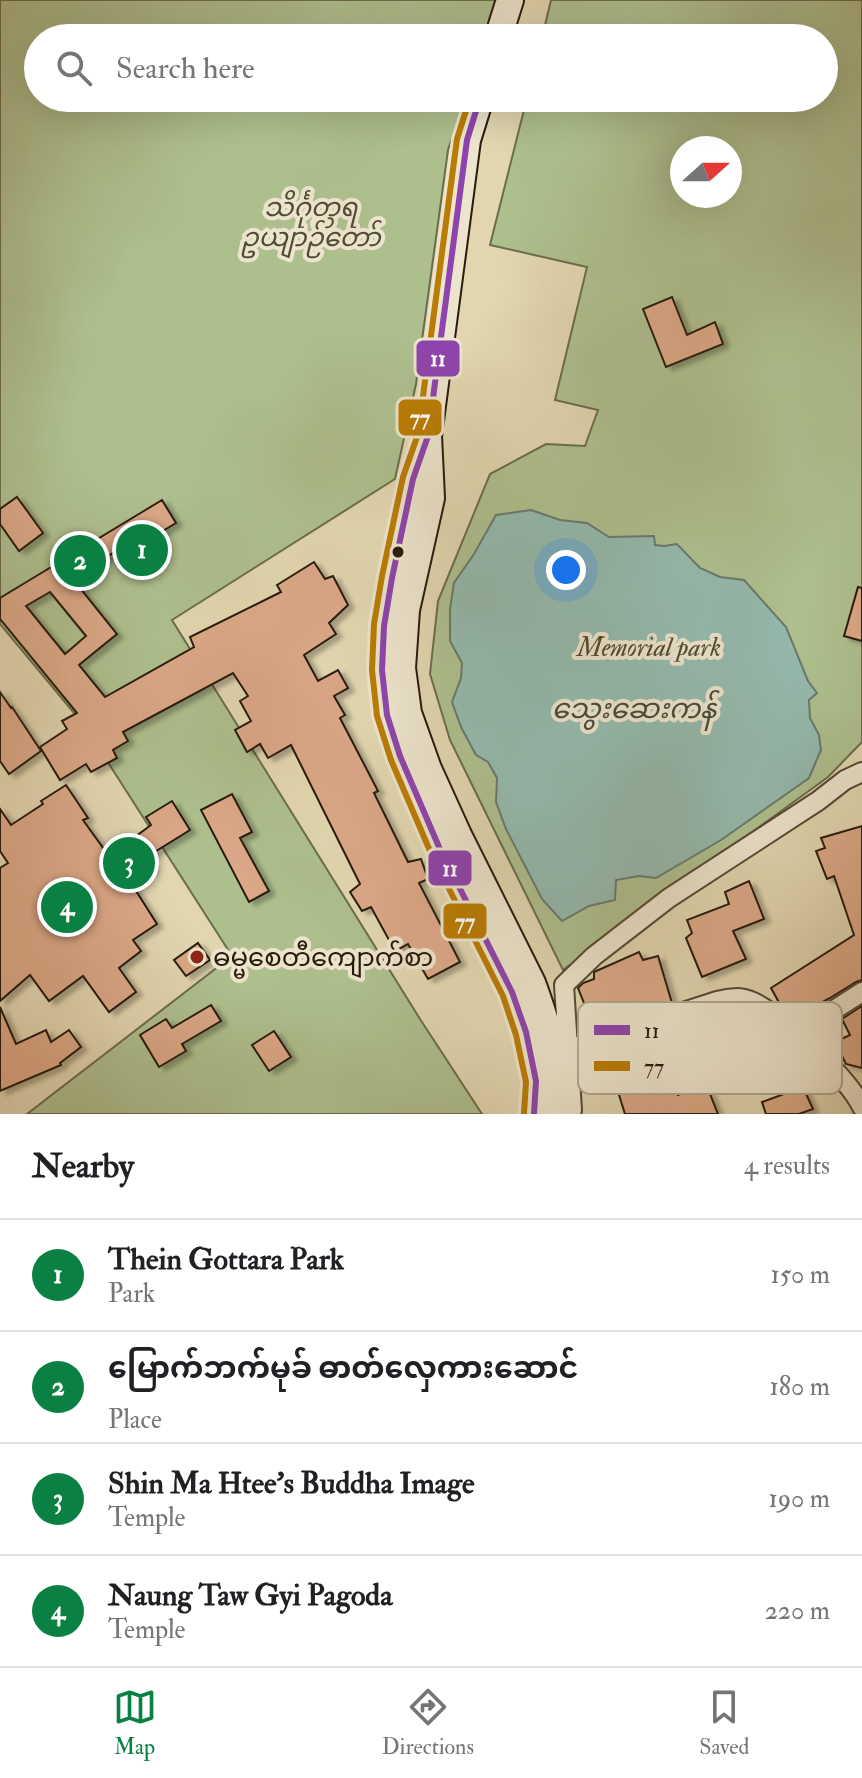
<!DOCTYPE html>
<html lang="en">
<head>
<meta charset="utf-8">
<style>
	:root { --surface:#fff; --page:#f6f6f6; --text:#202124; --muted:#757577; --line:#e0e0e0; --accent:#0b8043 }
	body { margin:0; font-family:"IM FELL Double Pica","Noto Sans Myanmar",serif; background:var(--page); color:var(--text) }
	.compass { position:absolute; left:670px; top:136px; width:72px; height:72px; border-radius:50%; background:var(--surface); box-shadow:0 8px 32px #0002; rotate:69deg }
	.you { position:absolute; left:566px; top:570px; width:28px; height:28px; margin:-20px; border:6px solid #fff; border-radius:50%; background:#1a73e8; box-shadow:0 0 0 12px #1a73e833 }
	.badge { display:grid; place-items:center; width:52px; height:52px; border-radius:50%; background:var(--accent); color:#fff; font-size:26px; font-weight:700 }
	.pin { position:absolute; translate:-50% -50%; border:4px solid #fff; box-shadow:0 2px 8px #0006 }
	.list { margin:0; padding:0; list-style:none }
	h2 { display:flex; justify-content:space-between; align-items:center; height:104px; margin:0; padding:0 32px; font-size:34px }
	h2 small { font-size:26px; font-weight:400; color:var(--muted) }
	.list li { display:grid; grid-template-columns:52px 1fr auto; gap:24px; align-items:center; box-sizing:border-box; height:112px; padding:0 32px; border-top:2px solid var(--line) }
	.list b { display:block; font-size:30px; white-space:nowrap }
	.list p { margin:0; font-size:26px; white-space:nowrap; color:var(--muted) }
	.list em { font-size:26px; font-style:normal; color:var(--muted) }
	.icon { flex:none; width:44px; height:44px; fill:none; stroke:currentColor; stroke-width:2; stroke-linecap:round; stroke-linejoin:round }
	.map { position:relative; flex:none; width:862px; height:1114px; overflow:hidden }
	.search { position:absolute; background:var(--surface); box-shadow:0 8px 32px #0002; left:24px; right:24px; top:24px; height:88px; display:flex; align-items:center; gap:20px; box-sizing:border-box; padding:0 28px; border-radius:44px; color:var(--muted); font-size:30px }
	.sheet { height:552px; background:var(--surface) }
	nav { display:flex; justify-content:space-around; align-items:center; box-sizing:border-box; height:112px; border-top:2px solid var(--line); background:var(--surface); font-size:22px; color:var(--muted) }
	nav a { display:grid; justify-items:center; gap:4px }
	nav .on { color:var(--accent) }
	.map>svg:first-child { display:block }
	.green { fill:#aebf8e; stroke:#6b6c4d; stroke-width:2; fill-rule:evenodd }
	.water { fill:#94b9ad; stroke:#69796d; stroke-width:2 }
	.building { fill:#dba887; stroke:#281a0c; stroke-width:2; fill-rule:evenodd; filter:url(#shadow) }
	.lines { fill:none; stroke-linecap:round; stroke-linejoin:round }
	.minor-casing { stroke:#564935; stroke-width:22 }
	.secondary-casing { stroke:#281a0c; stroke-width:30 }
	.minor { stroke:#ece4cc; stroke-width:18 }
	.secondary { stroke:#ece4cc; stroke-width:26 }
	.bus-1-casing { stroke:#ece4cc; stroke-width:12 }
	.bus-2-casing { stroke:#ece4cc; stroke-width:12 }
	.bus-1 { stroke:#8e44ad; stroke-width:6 }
	.bus-2 { stroke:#b97c04; stroke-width:6 }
	.bus-dot { fill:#281a0c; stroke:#ece4cc; stroke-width:3 }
	.poi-dot { fill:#8f2418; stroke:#ece4cc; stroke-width:3 }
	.labels { text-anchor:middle; stroke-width:8; stroke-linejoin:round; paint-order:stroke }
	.park-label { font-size:26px; font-style:italic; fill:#504c33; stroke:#ece4cc }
	.poi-label { font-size:26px; fill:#281a0c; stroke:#ece4cc; text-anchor:start }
	.water-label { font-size:28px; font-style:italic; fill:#484a3c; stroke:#ece4cc }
	.key { fill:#ece4cc; stroke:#b1a792; stroke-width:2 }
	.key-label { font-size:22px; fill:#281a0c }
	.line-badge { stroke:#ece4cc; stroke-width:3 }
	.badge-label { font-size:22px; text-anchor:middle; font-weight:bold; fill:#fff }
</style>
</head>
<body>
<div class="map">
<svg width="862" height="1114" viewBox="0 0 862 1114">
	<defs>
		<filter id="shadow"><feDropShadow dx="6" dy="3.5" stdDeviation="2" flood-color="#0004"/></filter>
	</defs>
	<rect width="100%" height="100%" fill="#e1d6b0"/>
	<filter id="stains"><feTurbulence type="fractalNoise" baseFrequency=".0025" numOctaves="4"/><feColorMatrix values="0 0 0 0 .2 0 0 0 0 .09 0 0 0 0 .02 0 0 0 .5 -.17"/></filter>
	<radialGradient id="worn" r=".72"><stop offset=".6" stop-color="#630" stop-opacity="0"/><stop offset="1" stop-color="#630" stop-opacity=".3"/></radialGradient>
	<!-- green -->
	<g class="green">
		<polygon points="0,0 500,0 487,38 38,38 38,98 466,98 448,150 416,384 395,479 172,620 420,1019 482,1114 27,1114 232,956 84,725 0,624"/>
		<path d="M551,0H862V742L828,777L563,970L450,740L430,674L438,601L490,474L546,444L585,446L598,410L555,400L587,267L490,245L527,98H824V38H542ZM682,148H730V196H682Z"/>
	</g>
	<!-- water -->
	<polygon class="water" points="531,510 560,520 587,523 609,537 654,536 655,545 664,546 677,544 700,568 720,577 744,580 786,627 808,681 817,693 809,700 810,718 819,735 821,750 809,778 721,840 656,878 639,876 616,880 615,900 589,906 562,921 542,899 506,829 496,802 497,778 488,762 476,755 461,727 452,702 461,678 462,663 450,641 450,609 454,583 474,554 496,515"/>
	<!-- building -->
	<g class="building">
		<polygon points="672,297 687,335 715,322 723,344 666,367 643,309"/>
		<polygon points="17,497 43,533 19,551 0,524 0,509"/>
		<path d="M162,500L176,523L146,541L141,536L72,578L117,634L79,665L105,697L194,647L190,637L281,592L277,585L314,562L325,579L333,576L348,605L329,623L336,634L304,655L318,681L338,670L348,688L334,696L345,715L340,718L378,791L374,793L408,862L421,859L428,879L419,883L460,962L428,979L408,944L395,951L371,907L362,911L350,892L360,884L291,745L268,758L260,744L247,752L235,730L251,721L240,701L248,696L233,673L123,732L128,741L113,750L117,758L91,772L86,764L60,780L40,747L67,729L62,721L77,713L0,619V598ZM50,592L86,636L65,654L26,606Z"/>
		<polygon points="858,587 862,588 862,641 844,636"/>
		<polygon points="0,692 11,708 12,707 41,751 9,774 0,761"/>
		<polygon points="66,785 88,818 83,820 109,856 151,825 146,817 172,801 190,830 145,858 152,868 131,883 157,924 133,940 141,951 119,968 136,992 109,1012 83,976 49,1001 30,975 0,1001 0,868 8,863 0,851 0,809 11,825 43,804 41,801"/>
		<polygon points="232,794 252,832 240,838 269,891 249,902 201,810"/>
		<polygon points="862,826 862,980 856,982 830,998 795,1017 781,1006 771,988 854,935 834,876 827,879 816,851 825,848 821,838"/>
		<polygon points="749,881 764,919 733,931 746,959 702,977 686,938 692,933 687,920 729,904 725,892"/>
		<polygon points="198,943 210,960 186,976 174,960"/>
		<polygon points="639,952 643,960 658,956 672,1003 594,1028 578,988 583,983 594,979 594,972"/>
		<polygon points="211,1005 221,1021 182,1044 186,1051 159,1067 140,1035 166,1019 172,1028"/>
		<polygon points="862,1006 862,1068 846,1064 835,1042 850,1035 842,1019"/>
		<polygon points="0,1007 16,1044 46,1030 51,1042 69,1030 81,1047 60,1063 61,1065 0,1091"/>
		<polygon points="274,1031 291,1057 269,1071 252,1045"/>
		<polygon points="656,1033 678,1095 706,1084 718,1114 625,1114 614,1079 610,1080 602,1055 605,1054 603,1050"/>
		<polygon points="803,1087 813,1109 799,1114 766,1114 762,1102"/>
	</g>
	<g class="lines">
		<!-- minor casing -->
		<g class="minor-casing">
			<g id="minor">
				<polyline points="794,1031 834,1010 862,992"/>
				<path d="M569,1049L717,1001C730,998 740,996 753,1002C782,1015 848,1078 862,1107"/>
				<polyline points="568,1114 572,1110 564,985 594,956 669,898 818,801 845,780 862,772"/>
			</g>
		</g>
		<!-- secondary casing -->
		<g class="secondary-casing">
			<g id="secondary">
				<polyline points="498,38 510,0"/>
				<path d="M480,98L467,140L428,436L431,498L406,610L402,668L408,713L428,769L458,835L532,983C547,1024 562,1070 556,1114"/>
				<polyline points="423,451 409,496 384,626 382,670 387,715 400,756 439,847 512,992 526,1032 536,1081 534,1114"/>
			</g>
		</g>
		<!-- minor -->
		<use href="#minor" class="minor"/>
		<!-- secondary -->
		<use href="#secondary" class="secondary"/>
		<!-- bus-1 casing -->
		<g class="bus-1-casing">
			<polyline id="bus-1" points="480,98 467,140 428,436 413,479 392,578 384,626 382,670 387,715 400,756 439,847 512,992 526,1032 536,1081 534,1114"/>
		</g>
		<!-- bus-2 casing -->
		<g class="bus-2-casing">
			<polyline id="bus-2" points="470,98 457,139 418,434 403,477 382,576 374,624 372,670 377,716 391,760 430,851 503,996 516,1035 526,1082 524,1113"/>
		</g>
		<!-- bus-1 -->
		<use href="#bus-1" class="bus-1"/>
		<!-- bus-2 -->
		<use href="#bus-2" class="bus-2"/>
	</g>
	<!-- markers -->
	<circle class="bus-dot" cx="398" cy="552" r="7"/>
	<circle class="poi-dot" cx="197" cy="957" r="8"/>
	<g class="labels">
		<!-- park labels -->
		<g class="park-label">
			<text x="311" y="216">သိင်္ဂုတ္တရ<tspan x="311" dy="30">ဥယျာဉ်တော်</tspan></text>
			<text x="649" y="656">Memorial park</text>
		</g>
		<!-- poi labels -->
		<g class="poi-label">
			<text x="213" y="966">ဓမ္မစေတီကျောက်စာ</text>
		</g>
		<!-- water labels -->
		<g class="water-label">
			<text x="634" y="718">သွေးဆေးကန်</text>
		</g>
	</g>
	<!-- legend -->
	<rect x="578" y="1002" width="264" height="92" rx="12" class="key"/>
	<rect x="594" y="1025" width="36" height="10" fill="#8e44ad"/>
	<rect x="594" y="1061" width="36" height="10" fill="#b97c04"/>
	<g class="key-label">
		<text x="644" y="1038">11</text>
		<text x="644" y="1074">77</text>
	</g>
	<g class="line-badge">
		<rect x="415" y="339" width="46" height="39" rx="8" fill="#8e44ad"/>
		<rect x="397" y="398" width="46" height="39" rx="8" fill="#b97c04"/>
		<rect x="427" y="849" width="46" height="38" rx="8" fill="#8e44ad"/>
		<rect x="442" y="902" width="46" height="38" rx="8" fill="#b97c04"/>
	</g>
	<g class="badge-label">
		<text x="438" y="366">11</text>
		<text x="420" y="425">77</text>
		<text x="450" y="876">11</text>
		<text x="465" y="929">77</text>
	</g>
	<rect width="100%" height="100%" filter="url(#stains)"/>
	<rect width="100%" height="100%" fill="url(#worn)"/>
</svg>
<svg class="compass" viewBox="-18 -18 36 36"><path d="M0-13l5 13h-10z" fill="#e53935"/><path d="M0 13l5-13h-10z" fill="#757577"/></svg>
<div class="you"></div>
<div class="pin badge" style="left:142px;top:550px">1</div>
<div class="pin badge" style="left:80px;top:561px">2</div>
<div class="pin badge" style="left:129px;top:863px">3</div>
<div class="pin badge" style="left:67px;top:907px">4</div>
<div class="search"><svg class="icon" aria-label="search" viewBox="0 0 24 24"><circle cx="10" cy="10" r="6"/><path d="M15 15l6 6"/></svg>Search here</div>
</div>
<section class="sheet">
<h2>Nearby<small>4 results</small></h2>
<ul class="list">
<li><span class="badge">1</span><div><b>Thein Gottara Park</b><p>Park</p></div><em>150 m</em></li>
<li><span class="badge">2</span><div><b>မြောက်ဘက်မုခ် ဓာတ်လှေကားဆောင်</b><p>Place</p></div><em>180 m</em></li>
<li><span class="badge">3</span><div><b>Shin Ma Htee's Buddha Image</b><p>Temple</p></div><em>190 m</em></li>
<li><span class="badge">4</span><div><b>Naung Taw Gyi Pagoda</b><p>Temple</p></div><em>220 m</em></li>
</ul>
</section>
<nav>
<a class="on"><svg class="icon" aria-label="map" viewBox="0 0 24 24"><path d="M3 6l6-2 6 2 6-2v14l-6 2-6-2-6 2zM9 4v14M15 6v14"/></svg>Map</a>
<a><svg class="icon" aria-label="directions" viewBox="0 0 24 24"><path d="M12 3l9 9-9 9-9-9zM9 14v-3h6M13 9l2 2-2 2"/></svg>Directions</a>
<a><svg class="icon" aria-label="saved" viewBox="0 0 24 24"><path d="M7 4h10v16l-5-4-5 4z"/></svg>Saved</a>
</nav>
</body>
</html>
